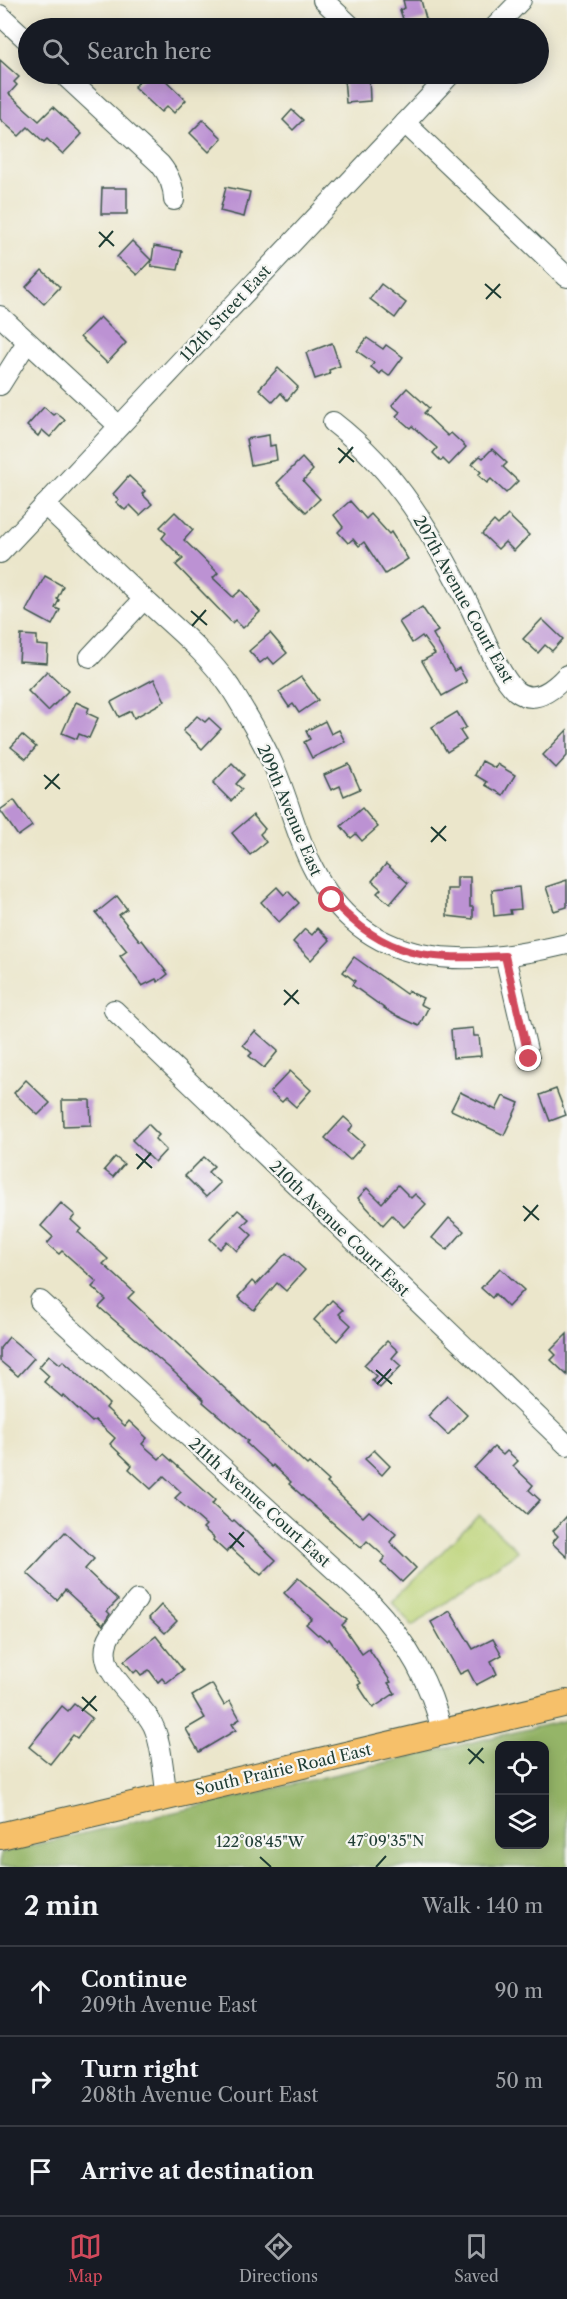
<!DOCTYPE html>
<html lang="en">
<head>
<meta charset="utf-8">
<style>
	:root { --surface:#171b24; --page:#242831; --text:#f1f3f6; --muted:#9ea1a6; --line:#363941; --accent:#d1495b }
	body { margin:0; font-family:"Libre Caslon Text",serif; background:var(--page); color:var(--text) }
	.controls { position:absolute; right:18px; bottom:18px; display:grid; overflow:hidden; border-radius:12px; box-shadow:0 3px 15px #0003 }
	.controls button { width:54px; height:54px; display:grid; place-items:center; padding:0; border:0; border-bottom:2px solid var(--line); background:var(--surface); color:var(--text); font:30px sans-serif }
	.stop { position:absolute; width:18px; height:18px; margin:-14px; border:4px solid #d1495b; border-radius:50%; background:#fff }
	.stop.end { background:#d1495b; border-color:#fff; box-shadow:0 2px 6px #0008 }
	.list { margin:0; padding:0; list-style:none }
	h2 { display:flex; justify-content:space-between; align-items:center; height:78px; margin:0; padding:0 24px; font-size:26px }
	h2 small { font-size:20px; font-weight:400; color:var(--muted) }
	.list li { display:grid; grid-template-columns:39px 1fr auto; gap:18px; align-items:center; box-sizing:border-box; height:90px; padding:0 24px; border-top:2px solid var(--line) }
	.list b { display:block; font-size:22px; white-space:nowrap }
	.list p { margin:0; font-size:20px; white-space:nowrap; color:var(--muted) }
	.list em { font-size:20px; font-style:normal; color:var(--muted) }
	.icon { flex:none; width:33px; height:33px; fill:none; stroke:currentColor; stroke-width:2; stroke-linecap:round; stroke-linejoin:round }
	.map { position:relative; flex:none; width:567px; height:1867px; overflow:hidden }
	.search { position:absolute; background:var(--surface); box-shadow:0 3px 15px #0003; left:18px; right:18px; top:18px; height:66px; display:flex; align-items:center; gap:15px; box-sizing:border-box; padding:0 21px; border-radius:33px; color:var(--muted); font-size:22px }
	.sheet { height:348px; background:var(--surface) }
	nav { display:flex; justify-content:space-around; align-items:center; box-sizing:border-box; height:84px; border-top:2px solid var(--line); background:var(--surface); font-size:16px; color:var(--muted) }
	nav a { display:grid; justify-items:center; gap:3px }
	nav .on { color:var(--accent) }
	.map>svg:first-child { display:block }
	.green { fill:#bcd377; stroke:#6e8856; stroke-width:1.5 }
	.forest { fill:#95b568; stroke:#5a794e; stroke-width:1.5; fill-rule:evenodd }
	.building { fill:#bc92d3 }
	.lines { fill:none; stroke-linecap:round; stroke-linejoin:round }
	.minor-casing { stroke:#3e564b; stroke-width:22 }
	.major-casing { stroke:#3e564b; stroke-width:28 }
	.minor { stroke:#fff; stroke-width:20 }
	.major { stroke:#f6c06b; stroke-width:26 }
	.route { stroke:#d1495b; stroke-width:8 }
	.ticks { fill:none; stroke:#1f3d34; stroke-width:2 }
	.labels { text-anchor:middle; stroke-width:4.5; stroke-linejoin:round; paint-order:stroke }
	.street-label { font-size:16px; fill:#1f3d34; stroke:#f6f6f2 }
	.ticks-label { font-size:15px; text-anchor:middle; fill:#1f3d34; stroke:#f6f6f2; stroke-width:4.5; stroke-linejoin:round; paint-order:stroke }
</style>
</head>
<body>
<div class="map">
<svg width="567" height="1867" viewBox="0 0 567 1867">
	<rect width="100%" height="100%" fill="#f6f6f2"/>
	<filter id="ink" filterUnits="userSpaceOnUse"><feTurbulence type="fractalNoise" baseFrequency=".0167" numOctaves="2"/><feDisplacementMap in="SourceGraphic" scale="12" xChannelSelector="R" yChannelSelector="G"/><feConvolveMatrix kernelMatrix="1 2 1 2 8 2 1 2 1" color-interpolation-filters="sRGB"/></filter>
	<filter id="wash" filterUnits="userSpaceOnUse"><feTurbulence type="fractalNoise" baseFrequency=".008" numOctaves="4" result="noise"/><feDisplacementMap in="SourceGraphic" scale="24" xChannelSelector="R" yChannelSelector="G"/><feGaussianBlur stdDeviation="1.35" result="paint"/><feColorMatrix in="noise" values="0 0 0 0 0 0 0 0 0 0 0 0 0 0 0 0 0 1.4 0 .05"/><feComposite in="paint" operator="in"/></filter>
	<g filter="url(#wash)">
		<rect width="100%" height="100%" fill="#ebe6cb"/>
		<!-- green -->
		<polygon class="green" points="479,1515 518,1551 412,1626 392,1602"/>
		<!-- forest -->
		<path class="forest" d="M567,1720V1867H0V1853ZM500,1746H544V1844H500Z"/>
		<g id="blocks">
			<!-- building -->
			<g class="building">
				<polygon points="403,0 421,0 426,19 405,25 400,10 405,8"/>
				<polygon points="0,60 19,77 14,82 17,85 9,94 39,121 53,107 82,134 63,154 47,139 44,142 28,127 19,136 0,119"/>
				<polygon points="147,74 159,74 186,100 174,113 167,106 161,112 134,87"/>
				<polygon points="369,75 370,101 346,103 344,77"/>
				<polygon points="292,110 303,120 293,130 283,120"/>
				<polygon points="203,120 222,138 209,152 190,133"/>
				<polygon points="226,187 250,192 244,217 220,211"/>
				<polygon points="102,188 127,188 127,214 101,214"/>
				<polygon points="132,241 151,260 137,275 117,257"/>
				<polygon points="154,246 182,251 178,270 151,266"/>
				<polygon points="42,270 60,287 44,304 26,287"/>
				<polygon points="381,284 406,303 395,318 370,299"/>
				<polygon points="100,317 126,343 107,363 80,337"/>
				<polygon points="367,338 383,349 386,345 403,357 389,376 382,371 380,374 371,367 374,363 357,351"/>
				<polygon points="332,343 340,366 329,370 330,374 315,379 306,353"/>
				<polygon points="278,368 298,387 287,400 281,393 273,402 259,389"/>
				<polygon points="407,388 429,408 424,413 448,436 451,433 466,447 449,465 443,459 441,461 433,453 437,448 412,426 410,428 396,416 400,412 392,405"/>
				<polygon points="44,407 53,415 56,413 65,420 50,437 42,430 38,436 27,426"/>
				<polygon points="269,435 270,446 275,445 277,460 251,465 246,439"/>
				<polygon points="492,449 507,463 503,467 518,481 506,493 491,479 487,483 478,475 481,472 472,464 480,456 483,458"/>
				<polygon points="302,458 313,470 303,481 320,499 306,512 277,483"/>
				<polygon points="129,476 145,491 142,494 152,504 140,515 130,505 125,510 116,502 119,500 113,494"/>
				<polygon points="350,501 366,519 371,514 389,534 391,532 408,559 385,574 364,542 359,546 353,539 348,543 338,532 343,527 334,515"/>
				<polygon points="175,512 193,530 184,540 218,573 213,578 233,597 241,590 260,612 243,628 235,620 232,623 176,565 183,559 162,538 166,533 160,527"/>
				<polygon points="508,515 529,535 514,551 505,542 498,549 482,534 494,521 498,525"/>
				<polygon points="45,576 63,586 57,599 59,600 55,608 60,610 52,625 26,611"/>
				<polygon points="422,607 438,631 433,634 454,671 459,668 467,682 442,696 422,661 435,654 422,636 412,643 399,622"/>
				<polygon points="542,619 563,639 552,651 545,645 538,653 523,639"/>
				<polygon points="270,633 287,653 274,664 268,657 260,663 249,651"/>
				<polygon points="21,635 37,636 37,645 48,646 47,663 19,661"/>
				<polygon points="47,671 68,691 48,711 28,691"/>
				<polygon points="301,677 318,700 299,713 293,704 289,707 279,692"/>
				<polygon points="154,679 165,701 134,718 131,711 119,717 111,702"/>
				<polygon points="76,702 89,708 87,713 98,718 89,738 79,734 77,739 62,733"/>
				<polygon points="457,712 466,727 460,731 466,740 447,752 432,727"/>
				<polygon points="197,716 205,722 209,718 221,729 202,749 183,731"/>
				<polygon points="325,721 331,734 339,730 345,742 312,758 304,742 310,739 306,731"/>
				<polygon points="567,730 567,756 556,768 543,755"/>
				<polygon points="22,735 36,747 26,759 11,747"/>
				<polygon points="482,761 495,768 497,764 515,775 503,795 485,785 487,782 475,775"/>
				<polygon points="232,763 244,775 236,784 242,789 231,801 213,783"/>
				<polygon points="349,764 360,789 344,796 340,786 331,790 324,775"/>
				<polygon points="14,800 32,826 18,836 0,810"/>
				<polygon points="362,808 378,827 362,841 356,834 351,838 341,826"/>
				<polygon points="253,815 265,829 260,834 266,842 250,855 232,833"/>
				<polygon points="386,864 408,883 390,904 377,893 381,889 372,881"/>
				<polygon points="457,877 470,877 470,907 473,907 473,919 447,916 447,889 457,889"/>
				<polygon points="567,880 567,907 554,911 546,887"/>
				<polygon points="277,887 284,895 288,891 299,903 279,922 261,902"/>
				<polygon points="519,887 521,909 510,910 511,914 494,916 492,890"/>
				<polygon points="117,896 127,909 119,915 140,941 142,940 168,974 158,982 156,979 142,986 120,956 127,951 96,913"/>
				<polygon points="318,928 330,940 311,960 293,942 305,929 312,935"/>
				<polygon points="354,957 406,994 408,991 423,998 420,1004 428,1008 419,1026 391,1013 352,985 355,981 343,972"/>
				<polygon points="473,1028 474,1036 479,1036 481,1056 453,1058 451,1030"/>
				<polygon points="255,1031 278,1051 264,1068 249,1056 252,1053 243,1045"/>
				<polygon points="290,1071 311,1090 296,1107 286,1098 282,1102 270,1092"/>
				<polygon points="26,1080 50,1103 38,1115 14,1093"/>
				<polygon points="556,1089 566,1115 550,1121 540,1095"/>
				<polygon points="460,1092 496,1110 503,1096 519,1103 504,1135 451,1110"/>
				<polygon points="62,1100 90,1100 91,1125 63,1126"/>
				<polygon points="344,1117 353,1125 349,1131 364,1144 350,1160 325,1138"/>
				<polygon points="148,1124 159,1135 155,1139 166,1150 155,1162 132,1140"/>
				<polygon points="115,1157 124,1164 113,1177 104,1170"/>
				<polygon points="204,1157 214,1166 208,1172 220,1183 206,1197 185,1176"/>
				<polygon points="398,1185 411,1198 415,1194 426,1204 404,1227 392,1215 383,1225 358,1198 367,1188 382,1203"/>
				<polygon points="61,1203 75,1215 71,1220 81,1229 78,1232 108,1259 103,1264 134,1292 128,1298 307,1465 309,1463 329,1481 327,1483 363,1517 369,1511 396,1534 390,1542 416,1568 402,1582 381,1562 385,1557 367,1541 361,1548 350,1538 289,1484 291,1482 273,1465 272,1467 261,1457 246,1443 248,1441 203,1402 204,1400 174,1372 99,1307 106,1300 92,1287 97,1282 62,1251 59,1254 47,1244 53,1237 41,1226"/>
				<polygon points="238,1210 249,1219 242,1226 252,1235 237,1251 227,1241 220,1249 210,1239"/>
				<polygon points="449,1218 464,1231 447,1250 432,1238"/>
				<polygon points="286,1253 305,1270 286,1291 277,1283 254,1310 238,1297 252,1281 256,1285"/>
				<polygon points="500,1268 524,1290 508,1307 495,1294 492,1298 481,1288"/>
				<polygon points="332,1300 343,1310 339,1314 351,1325 337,1341 314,1320"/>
				<polygon points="567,1334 567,1375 551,1360 556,1355 551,1350"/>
				<polygon points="9,1337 34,1358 18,1376 0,1361 0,1348"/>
				<polygon points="387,1341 398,1351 392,1358 401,1366 380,1388 372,1380 376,1376 364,1365"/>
				<polygon points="49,1355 60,1364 63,1361 80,1376 109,1404 106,1408 125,1426 129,1421 147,1438 142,1444 159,1459 164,1454 215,1500 212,1504 232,1522 234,1520 276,1560 261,1575 230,1547 226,1552 213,1540 214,1538 203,1528 206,1525 175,1498 181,1492 164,1476 151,1489 129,1469 132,1465 110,1444 115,1438 95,1420 92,1422 63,1395 62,1397 44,1382 49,1376 39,1367"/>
				<polygon points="447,1396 467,1415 448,1435 428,1416"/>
				<polygon points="494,1447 503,1455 507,1451 518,1461 513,1466 533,1485 529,1490 540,1500 527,1514 474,1468"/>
				<polygon points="374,1450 390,1466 382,1475 365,1459"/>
				<polygon points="567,1516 567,1557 552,1543 558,1536 553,1531"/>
				<polygon points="65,1532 94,1559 85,1569 118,1600 107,1611 110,1614 103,1625 65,1590 57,1600 27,1573"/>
				<polygon points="298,1578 347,1620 342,1625 362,1654 369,1649 391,1682 388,1683 395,1693 373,1708 358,1685 361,1683 329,1639 327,1641 319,1634 318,1635 306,1624 312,1619 284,1593"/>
				<polygon points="161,1605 177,1621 165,1633 149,1618"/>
				<polygon points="450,1611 473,1649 493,1639 502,1655 491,1661 497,1674 476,1685 468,1670 460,1674 431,1622"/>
				<polygon points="156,1636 183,1670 166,1683 162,1678 158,1682 149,1670 141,1675 137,1670 134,1673 124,1661"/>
				<polygon points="212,1684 224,1705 230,1701 240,1719 232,1724 236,1730 199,1752 186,1729 205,1718 192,1696"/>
				<polygon points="74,1704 92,1718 77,1738 73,1735 50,1764 29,1747 62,1706 68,1711"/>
			</g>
		</g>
	</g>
	<g filter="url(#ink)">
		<use href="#blocks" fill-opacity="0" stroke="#3e564b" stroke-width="1.5"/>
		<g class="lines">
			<!-- minor casing -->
			<g class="minor-casing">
				<g id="minor">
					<polyline points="323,0 353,28"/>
					<polyline points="0,15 28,41"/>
					<polyline points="494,28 521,0"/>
					<path d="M63,74L160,164C169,175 174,186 174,200"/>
					<polyline points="405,123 567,277"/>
					<polyline points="0,316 119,426"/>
					<polyline points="0,385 27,342"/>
					<path d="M333,422C400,474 432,534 470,607C481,629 499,676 516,691C535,706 555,688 567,675"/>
					<path d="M45,505C78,536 111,568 144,599C174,627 207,653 230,687C245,711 260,736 272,762C288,796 295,834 313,868C366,973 467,968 567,944"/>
					<polyline points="0,553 451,74"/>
					<polyline points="90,657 144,599"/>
					<polyline points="505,956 529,1059"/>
					<polyline points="114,1010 567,1445"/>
					<path d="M40,1301L370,1602C405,1639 431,1682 442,1732"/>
					<path d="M137,1600C128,1611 118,1622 111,1634C90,1667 134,1694 150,1720C162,1737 163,1775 167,1797"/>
				</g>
			</g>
			<!-- major casing -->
			<g class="major-casing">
				<polyline id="major" points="0,1836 567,1703"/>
			</g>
			<!-- minor -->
			<use href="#minor" class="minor"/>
			<!-- major -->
			<use href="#major" class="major"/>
		</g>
	</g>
	<g class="lines" filter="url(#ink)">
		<!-- route -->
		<path class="route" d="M332,900C387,959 428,960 505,956L529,1059"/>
	</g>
	<!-- ticks -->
	<path class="ticks" d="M99,232L114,246M99,247L113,231M485,284L501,298M486,299L500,284M338,448L354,462M339,463L353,447M191,611L207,625M192,626L206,610M44,775L60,789M45,789L59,774M431,827L446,841M431,842L446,826M284,990L299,1004M284,1005L298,990M136,1154L152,1168M137,1169L151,1153M523,1206L539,1220M524,1221L538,1205M376,1370L392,1384M377,1384L391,1369M229,1533L244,1547M230,1548L244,1532M82,1697L97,1711M82,1711L96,1696M468,1749L484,1763M469,1764L483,1748M260,1857L271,1867M376,1867L386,1856"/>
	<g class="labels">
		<!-- street labels -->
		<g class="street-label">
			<text transform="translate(225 313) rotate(-47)" y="6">112th Street East</text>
			<text transform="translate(464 599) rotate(61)" y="6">207th Avenue Court East</text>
			<text transform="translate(290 810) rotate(67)" y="6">209th Avenue East</text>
			<text transform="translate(340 1228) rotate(44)" y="6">210th Avenue Court East</text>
			<text transform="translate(260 1502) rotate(42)" y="6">211th Avenue Court East</text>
			<text transform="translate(283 1769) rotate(-13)" y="6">South Prairie Road East</text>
		</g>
	</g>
	<g class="ticks-label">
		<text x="386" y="1846">47°09'35"N</text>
		<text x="260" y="1847">122°08'45"W</text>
	</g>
</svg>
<div class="controls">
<button><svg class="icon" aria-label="locate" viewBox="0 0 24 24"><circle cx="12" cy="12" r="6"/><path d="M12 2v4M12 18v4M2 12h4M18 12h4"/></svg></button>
<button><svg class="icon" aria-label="layers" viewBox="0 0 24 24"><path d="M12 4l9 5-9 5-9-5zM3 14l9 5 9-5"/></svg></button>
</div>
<div class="stop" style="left:332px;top:900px"></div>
<div class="stop end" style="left:529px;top:1059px"></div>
<div class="search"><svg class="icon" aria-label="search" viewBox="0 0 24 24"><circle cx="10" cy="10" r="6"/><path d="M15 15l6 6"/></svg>Search here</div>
</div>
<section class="sheet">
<h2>2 min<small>Walk · 140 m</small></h2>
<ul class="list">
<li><svg class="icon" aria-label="ahead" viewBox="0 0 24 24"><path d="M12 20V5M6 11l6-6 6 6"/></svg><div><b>Continue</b><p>209th Avenue East</p></div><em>90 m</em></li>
<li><svg class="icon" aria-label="right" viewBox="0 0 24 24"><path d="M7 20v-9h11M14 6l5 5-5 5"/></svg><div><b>Turn right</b><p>208th Avenue Court East</p></div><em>50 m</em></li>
<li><svg class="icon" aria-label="arrive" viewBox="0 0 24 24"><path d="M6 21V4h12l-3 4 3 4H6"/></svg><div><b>Arrive at destination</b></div></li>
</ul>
</section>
<nav>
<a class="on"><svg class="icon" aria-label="map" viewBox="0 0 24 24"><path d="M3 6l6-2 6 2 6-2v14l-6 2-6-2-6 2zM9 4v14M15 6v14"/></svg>Map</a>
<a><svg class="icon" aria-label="directions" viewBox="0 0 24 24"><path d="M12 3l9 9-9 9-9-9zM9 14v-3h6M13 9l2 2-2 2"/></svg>Directions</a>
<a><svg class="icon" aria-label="saved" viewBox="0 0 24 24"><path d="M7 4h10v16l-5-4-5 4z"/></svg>Saved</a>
</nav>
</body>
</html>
